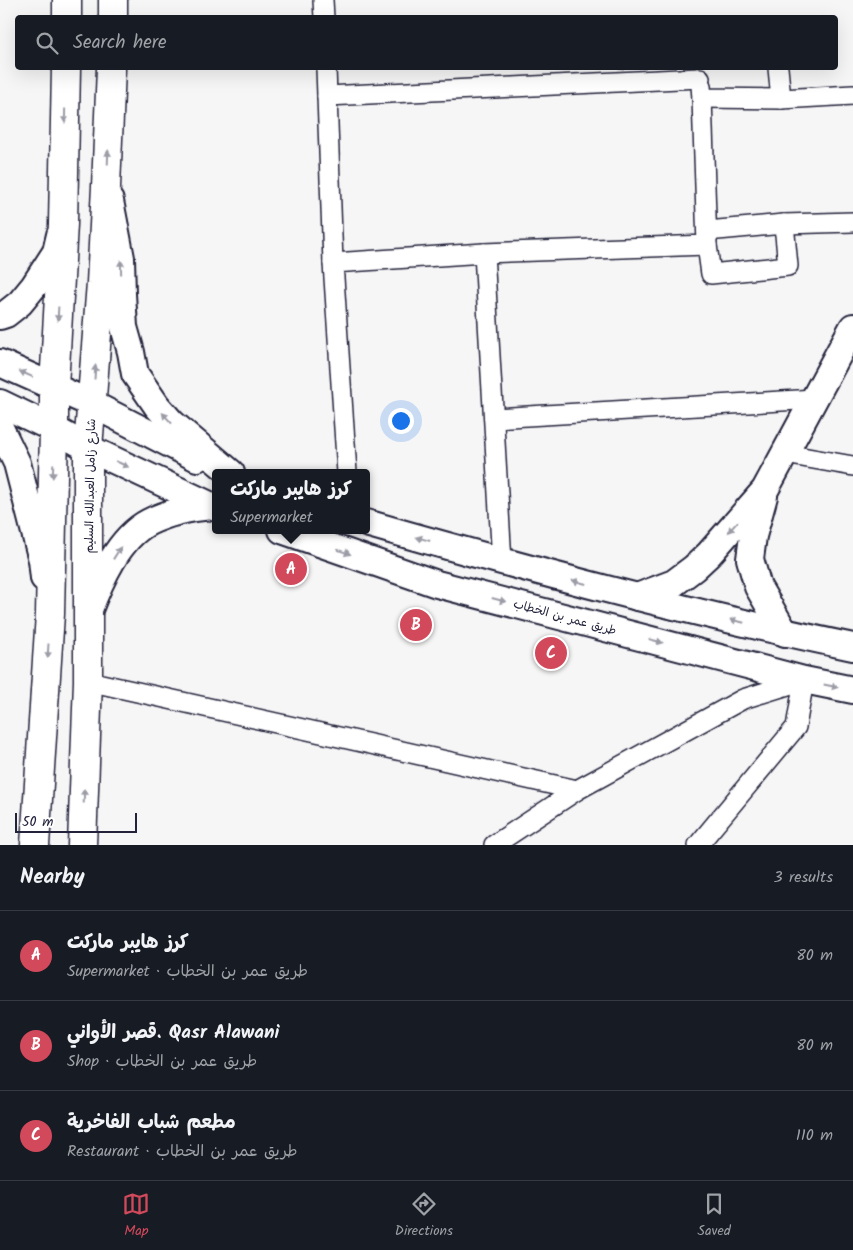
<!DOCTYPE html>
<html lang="en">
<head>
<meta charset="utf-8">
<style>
	:root { --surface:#171b24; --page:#242831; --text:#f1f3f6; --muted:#9ea1a6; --line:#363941; --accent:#d1495b }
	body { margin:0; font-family:Kalam,"Playpen Sans Arabic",sans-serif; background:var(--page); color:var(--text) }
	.scale { position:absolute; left:15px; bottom:12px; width:122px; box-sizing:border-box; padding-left:5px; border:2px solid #22223b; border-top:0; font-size:14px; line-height:18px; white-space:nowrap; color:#22223b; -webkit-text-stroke:4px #fff; paint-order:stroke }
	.you { position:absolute; left:400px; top:420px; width:18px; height:18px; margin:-12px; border:4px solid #fff; border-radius:50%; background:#1a73e8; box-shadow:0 0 0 8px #1a73e833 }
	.badge { display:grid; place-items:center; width:32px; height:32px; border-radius:50%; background:var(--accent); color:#fff; font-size:16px; font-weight:700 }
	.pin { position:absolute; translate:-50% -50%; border:2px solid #fff; box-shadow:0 1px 5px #0006 }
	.popup { position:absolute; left:212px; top:469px; width:158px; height:65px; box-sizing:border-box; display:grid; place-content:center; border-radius:5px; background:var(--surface); filter:drop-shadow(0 1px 4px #0005); font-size:16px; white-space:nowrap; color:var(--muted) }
	.popup b { font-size:19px; color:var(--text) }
	.popup::after { content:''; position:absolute; left:50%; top:100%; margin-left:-10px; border:10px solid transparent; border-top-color:var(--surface) }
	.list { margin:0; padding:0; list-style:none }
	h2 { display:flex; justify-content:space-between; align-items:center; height:65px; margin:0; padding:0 20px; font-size:21px }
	h2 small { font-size:16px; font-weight:400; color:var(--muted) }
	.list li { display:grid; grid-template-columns:32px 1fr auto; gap:15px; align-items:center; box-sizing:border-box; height:90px; padding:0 20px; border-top:1px solid var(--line) }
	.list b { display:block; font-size:19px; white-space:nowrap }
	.list p { margin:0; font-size:16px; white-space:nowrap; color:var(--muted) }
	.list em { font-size:16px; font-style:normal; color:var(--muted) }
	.icon { flex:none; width:28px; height:28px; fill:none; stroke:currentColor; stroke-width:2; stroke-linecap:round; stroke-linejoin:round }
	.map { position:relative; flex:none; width:853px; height:845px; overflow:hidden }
	.search { position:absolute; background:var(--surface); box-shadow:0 5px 20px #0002; left:15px; right:15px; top:15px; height:55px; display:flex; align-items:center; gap:12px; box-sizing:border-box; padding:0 18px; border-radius:5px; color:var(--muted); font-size:19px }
	.sheet { height:335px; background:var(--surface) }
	nav { display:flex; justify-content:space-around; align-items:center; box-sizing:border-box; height:70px; border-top:1px solid var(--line); background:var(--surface); font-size:14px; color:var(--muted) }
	nav a { display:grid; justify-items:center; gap:2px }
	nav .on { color:var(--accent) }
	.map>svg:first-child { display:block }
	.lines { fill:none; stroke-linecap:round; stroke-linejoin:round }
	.street-casing { stroke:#22223b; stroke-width:22 }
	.secondary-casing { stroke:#22223b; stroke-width:30 }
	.highway-casing { stroke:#22223b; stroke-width:31 }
	.street { stroke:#fff; stroke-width:19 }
	.secondary { stroke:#fff; stroke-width:26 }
	.highway { stroke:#fff; stroke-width:28 }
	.oneway { fill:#9c9ca7 }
	.labels { text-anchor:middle; stroke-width:4; stroke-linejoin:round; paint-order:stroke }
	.street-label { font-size:12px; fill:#22223b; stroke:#fff }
</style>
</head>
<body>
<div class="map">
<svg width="853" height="845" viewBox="0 0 853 845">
	<rect width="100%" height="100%" fill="#f6f6f7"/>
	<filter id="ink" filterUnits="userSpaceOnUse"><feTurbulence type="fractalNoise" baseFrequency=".02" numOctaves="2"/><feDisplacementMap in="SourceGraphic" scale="10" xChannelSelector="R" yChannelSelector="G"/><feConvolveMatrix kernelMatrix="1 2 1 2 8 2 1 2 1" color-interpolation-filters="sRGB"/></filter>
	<g filter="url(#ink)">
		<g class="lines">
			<!-- street casing -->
			<g class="street-casing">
				<g id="street">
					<polyline points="323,0 324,18"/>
					<polyline points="326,68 333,263 347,473"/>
					<polyline points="701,86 702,98 781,99 778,68"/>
					<polyline points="327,96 700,78"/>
					<polyline points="781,99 853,95"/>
					<polyline points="784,224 853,222"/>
					<polyline points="707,231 784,224 788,266 711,274 707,245"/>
					<polyline points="484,253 502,562"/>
					<polyline points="333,263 484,253 707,245 702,98"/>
					<polyline points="494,418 815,399"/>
					<polyline points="785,454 853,466"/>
					<polyline points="88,681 577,790"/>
					<polyline points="494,845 577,790 743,699 804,680 796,727 698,845"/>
				</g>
			</g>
			<!-- secondary casing -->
			<g class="secondary-casing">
				<g id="secondary">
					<polyline points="110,201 121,258 122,294 124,327 131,352 135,374 157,406 172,423 231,473"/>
					<polyline points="0,316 6,314 20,303 34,286 56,252 60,235"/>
					<polyline points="0,363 92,404 197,458"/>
					<polyline points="0,403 54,429 88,448 216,508"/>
					<polyline points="0,428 17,463 42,560 44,578"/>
					<polyline points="764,496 753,536 750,559 758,587 785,633"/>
					<path d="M366,523C527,569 689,613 853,647"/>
					<polyline points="282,530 437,584 804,680 853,690"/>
					<polyline points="637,597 674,583 694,568 709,554 765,490 853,327"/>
					<path d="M88,612C100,581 118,538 149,522C169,512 190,508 212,506"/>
				</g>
			</g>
			<!-- highway casing -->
			<g class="highway-casing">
				<g id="highway">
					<polyline points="67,18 67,0"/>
					<polyline points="113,18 113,0"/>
					<polyline points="35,845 50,614 54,429 54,387 63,224 66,68"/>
					<polyline points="82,845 88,681 88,448 101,283 106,187 111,68"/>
				</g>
			</g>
			<!-- street -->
			<use href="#street" class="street"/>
			<!-- secondary -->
			<use href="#secondary" class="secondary"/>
			<!-- highway -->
			<use href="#highway" class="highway"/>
		</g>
		<!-- one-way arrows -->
		<defs><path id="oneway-solid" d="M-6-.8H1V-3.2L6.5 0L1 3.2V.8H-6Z" transform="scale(1.25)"/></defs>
		<g class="oneway">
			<use href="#oneway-solid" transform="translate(65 116) rotate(91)"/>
			<use href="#oneway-solid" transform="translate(108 157) rotate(-88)"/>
			<use href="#oneway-solid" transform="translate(121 267) rotate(-91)"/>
			<use href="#oneway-solid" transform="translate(58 314) rotate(93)"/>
			<use href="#oneway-solid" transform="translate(95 372) rotate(-86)"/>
			<use href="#oneway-solid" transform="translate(26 374) rotate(-156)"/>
			<use href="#oneway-solid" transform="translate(167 418) rotate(-132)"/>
			<use href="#oneway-solid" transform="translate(122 464) rotate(25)"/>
			<use href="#oneway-solid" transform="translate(53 471) rotate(92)"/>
			<use href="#oneway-solid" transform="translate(733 527) rotate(131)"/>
			<use href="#oneway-solid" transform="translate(423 539) rotate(-164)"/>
			<use href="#oneway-solid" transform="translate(344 552) rotate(19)"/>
			<use href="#oneway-solid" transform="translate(117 553) rotate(-58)"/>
			<use href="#oneway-solid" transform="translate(579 582) rotate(-165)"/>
			<use href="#oneway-solid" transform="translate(499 600) rotate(15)"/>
			<use href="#oneway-solid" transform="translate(737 621) rotate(-166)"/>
			<use href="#oneway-solid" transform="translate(656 641) rotate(15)"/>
			<use href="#oneway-solid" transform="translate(48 651) rotate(94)"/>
			<use href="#oneway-solid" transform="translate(831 686) rotate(12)"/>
			<use href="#oneway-solid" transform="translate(84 796) rotate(-88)"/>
		</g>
	</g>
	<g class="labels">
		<!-- street labels -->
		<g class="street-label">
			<text transform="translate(90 486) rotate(-89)" y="4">شارع زامل العبدالله السليم</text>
			<text transform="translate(565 617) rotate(15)" y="4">طريق عمر بن الخطاب</text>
		</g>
	</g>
</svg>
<div class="scale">50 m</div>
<div class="you"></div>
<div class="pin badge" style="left:291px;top:569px">A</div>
<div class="popup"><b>كرز هايبر ماركت</b>Supermarket</div>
<div class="pin badge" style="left:416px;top:625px">B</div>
<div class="pin badge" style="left:551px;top:653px">C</div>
<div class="search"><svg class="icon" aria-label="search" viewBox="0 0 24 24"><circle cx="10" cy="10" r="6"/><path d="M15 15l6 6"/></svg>Search here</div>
</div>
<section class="sheet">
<h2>Nearby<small>3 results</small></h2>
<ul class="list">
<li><span class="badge">A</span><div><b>كرز هايبر ماركت</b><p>Supermarket · طريق عمر بن الخطاب</p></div><em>80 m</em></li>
<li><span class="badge">B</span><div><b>قصر الأواني. Qasr Alawani</b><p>Shop · طريق عمر بن الخطاب</p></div><em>80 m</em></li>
<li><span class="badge">C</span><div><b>مطعم شباب الفاخرية</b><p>Restaurant · طريق عمر بن الخطاب</p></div><em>110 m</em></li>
</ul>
</section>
<nav>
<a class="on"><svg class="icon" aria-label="map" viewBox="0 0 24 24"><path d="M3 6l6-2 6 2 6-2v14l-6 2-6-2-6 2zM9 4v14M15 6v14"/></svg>Map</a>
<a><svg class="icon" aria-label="directions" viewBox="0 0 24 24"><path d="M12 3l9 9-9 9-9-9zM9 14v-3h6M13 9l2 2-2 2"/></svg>Directions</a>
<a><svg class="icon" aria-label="saved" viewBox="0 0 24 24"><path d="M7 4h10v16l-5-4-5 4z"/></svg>Saved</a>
</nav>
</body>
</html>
